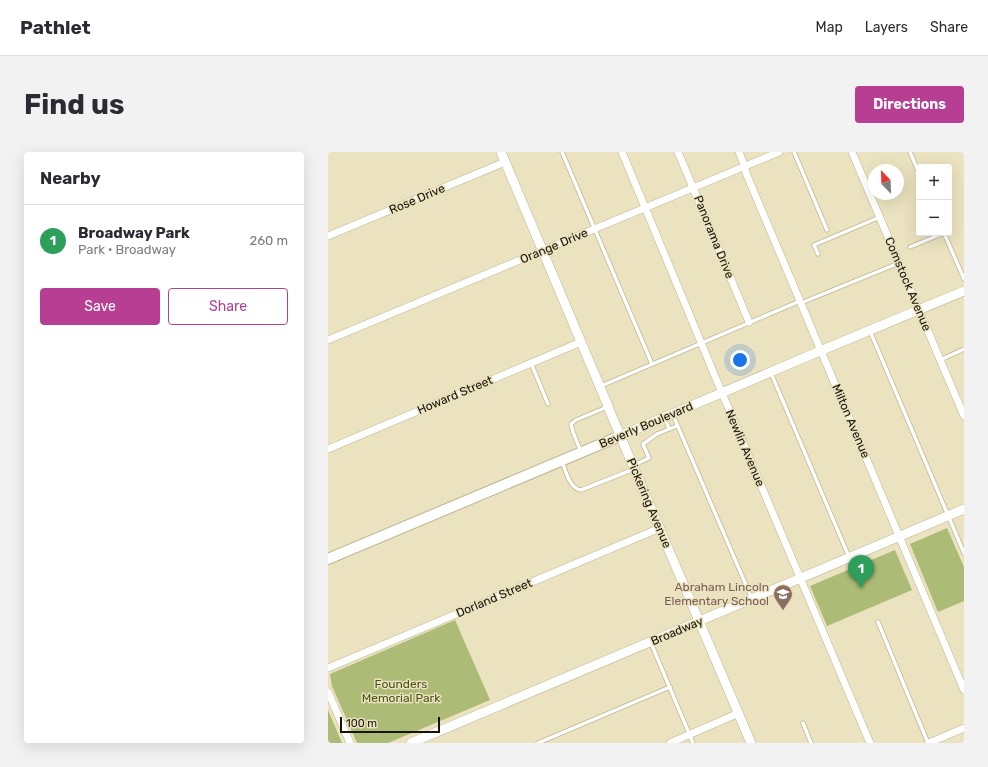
<!DOCTYPE html>
<html lang="en">
<head>
<meta charset="utf-8">
<style>
	:root { --surface:#fff; --page:#f2f2f3; --text:#2b2b33; --muted:#7c7c81; --line:#e1e1e2; --accent:#b73e93 }
	body { margin:0; font-family:Rubik,sans-serif; background:var(--page); color:var(--text) }
	.controls { position:absolute; right:12px; top:12px; display:grid; overflow:hidden; border-radius:4px; box-shadow:0 4px 16px #0002 }
	.controls button { width:36px; height:36px; display:grid; place-items:center; padding:0; border:0; border-bottom:1px solid var(--line); background:var(--surface); color:var(--text); font:20px sans-serif }
	.compass { position:absolute; left:540px; top:12px; width:36px; height:36px; border-radius:50%; background:var(--surface); box-shadow:0 4px 16px #0002; rotate:337deg }
	.scale { position:absolute; left:12px; bottom:10px; width:100px; box-sizing:border-box; padding-left:4px; border:2px solid #171407; border-top:0; font-size:11px; line-height:14px; white-space:nowrap; color:#171407; -webkit-text-stroke:3px #ebe2bf; paint-order:stroke }
	.you { position:absolute; left:412px; top:208px; width:14px; height:14px; margin:-10px; border:3px solid #fff; border-radius:50%; background:#1a73e8; box-shadow:0 0 0 6px #1a73e833 }
	.badge { display:grid; place-items:center; width:26px; height:26px; border-radius:50%; background:var(--accent); color:#fff; font-size:13px; font-weight:700 }
	.pin { position:absolute; translate:-50% -33px; filter:drop-shadow(0 1px 2px #0008) }
	.pin::after { content:''; position:absolute; top:21px; width:14px; height:12px; background:inherit; clip-path:polygon(0 0,100% 0,50% 100%) }
	.list { margin:0; padding:0; list-style:none }
	h2 { display:flex; justify-content:space-between; align-items:center; height:52px; margin:0; padding:0 16px; font-size:17px }
	h2 small { font-size:13px; font-weight:400; color:var(--muted) }
	.list li { display:grid; grid-template-columns:26px 1fr auto; gap:12px; align-items:center; box-sizing:border-box; height:72px; padding:0 16px; border-top:1px solid var(--line) }
	.list b { display:block; font-size:15px; white-space:nowrap }
	.list p { margin:0; font-size:13px; white-space:nowrap; color:var(--muted) }
	.list em { font-size:13px; font-style:normal; color:var(--muted) }
	.actions { display:flex; gap:8px; padding:12px 16px }
	.actions a { flex:1; padding:9px 0; border:1px solid var(--accent); border-radius:4px; text-align:center; font-size:14px; color:var(--accent) }
	.actions .main { background:var(--accent); color:#fff }
	.map { position:relative; flex:none; width:636px; height:591px; overflow:hidden; border-radius:4px }
	header { display:flex; align-items:center; gap:24px; box-sizing:border-box; height:56px; padding:0 20px; background:var(--surface); border-bottom:1px solid var(--line) }
	header strong { font-size:19px }
	nav { display:flex; gap:22px; margin-inline-start:auto; font-size:14px }
	.intro { display:flex; align-items:center; justify-content:space-between; box-sizing:border-box; height:96px; padding:0 24px }
	h1 { margin:0; font-size:28px }
	.button { padding:10px 18px; border-radius:4px; background:var(--accent); color:#fff; font-size:14px; font-weight:700 }
	main { display:flex; gap:24px; padding:0 24px }
	aside { flex:1; background:var(--surface); border-radius:4px; box-shadow:0 4px 16px #0002 }
	.map>svg:first-child { display:block }
	.green { fill:#acbb76 }
	.lines { fill:none; stroke-linecap:round; stroke-linejoin:round }
	.service-casing { stroke:#bdb593; stroke-width:5 }
	.minor-casing { stroke:#bdb593; stroke-width:8 }
	.tertiary-casing { stroke:#bdb593; stroke-width:10 }
	.secondary-casing { stroke:#bdb593; stroke-width:12 }
	.service { stroke:#fff; stroke-width:3.5 }
	.minor { stroke:#fff; stroke-width:7 }
	.tertiary { stroke:#fff; stroke-width:9 }
	.secondary { stroke:#fff; stroke-width:10 }
	.labels { text-anchor:middle; stroke-width:3; stroke-linejoin:round; paint-order:stroke }
	.street-label { font-size:12px; fill:#171407; stroke:#ebe2bf }
	.education-label { font-size:12px; fill:#785e54; stroke:#ebe2bf; text-anchor:end }
	.park-label { font-size:12px; fill:#4a5319; stroke:#ebe2bf }
</style>
</head>
<body>
<header>
<strong>Pathlet</strong>
<nav><a>Map</a><a>Layers</a><a>Share</a></nav>
</header>
<div class="intro"><h1>Find us</h1><a class="button">Directions</a></div>
<main>
<aside>
<h2>Nearby<small></small></h2>
<ul class="list">
<li><span class="badge" style="background:#2e9e5b">1</span><div><b>Broadway Park</b><p>Park · Broadway</p></div><em>260 m</em></li>
</ul>
<div class="actions"><a class="main">Save</a><a>Share</a></div>
</aside>
<div class="map">
<svg width="636" height="591" viewBox="0 0 636 591">
	<rect width="100%" height="100%" fill="#ebe2bf"/>
	<!-- green -->
	<g class="green">
		<polygon points="619,376 636,415 636,449 610,460 582,392"/>
		<polygon points="567,398 584,438 499,474 482,434"/>
		<polygon points="127,468 162,548 60,591 29,591 4,534 2,522"/>
		<polygon points="0,558 14,591 0,591"/>
	</g>
	<g class="lines">
		<!-- service casing -->
		<g class="service-casing">
			<g id="service">
				<polyline points="234,0 324,212"/>
				<polyline points="466,0 499,78"/>
				<polyline points="582,0 591,21"/>
				<polyline points="616,81 636,127"/>
				<polyline points="582,95 616,81"/>
				<polyline points="490,102 486,93 552,65"/>
				<polyline points="473,151 571,111"/>
				<polyline points="542,179 636,401"/>
				<polyline points="612,208 636,197"/>
				<polyline points="203,211 220,252"/>
				<polyline points="443,221 521,405"/>
				<polyline points="273,234 472,149"/>
				<polyline points="345,263 424,447"/>
				<polyline points="337,266 341,277"/>
				<polyline points="253,300 245,280 243,272 248,268 279,255"/>
				<path d="M234,310C238,319 242,337 253,338L306,317"/>
				<polyline points="306,313 321,306 315,292 329,282 349,274"/>
				<polyline points="550,470 600,591"/>
				<polyline points="323,491 365,591"/>
				<polyline points="475,571 483,591"/>
				<polyline points="210,591 342,535"/>
			</g>
		</g>
		<!-- minor casing -->
		<g class="minor-casing">
			<g id="minor">
				<polyline points="294,0 394,241 542,591"/>
				<polyline points="350,0 421,170"/>
				<path d="M411,0L417,15L418,21C490,193 564,365 636,538"/>
				<polyline points="524,0 636,264"/>
				<polyline points="0,84 177,10"/>
				<polyline points="0,188 451,0"/>
				<polyline points="0,297 253,190"/>
				<polyline points="0,516 332,376"/>
				<polyline points="0,540 22,591"/>
				<polyline points="342,591 411,561"/>
				<polyline points="601,591 636,576"/>
			</g>
		</g>
		<!-- tertiary casing -->
		<g class="tertiary-casing">
			<g id="tertiary">
				<polyline points="173,0 280,254"/>
				<polyline points="280,255 423,591"/>
				<polyline points="292,284 492,199 636,139"/>
				<polyline points="83,591 636,357"/>
			</g>
		</g>
		<!-- secondary casing -->
		<g class="secondary-casing">
			<polyline id="secondary" points="0,407 292,284"/>
		</g>
		<!-- service -->
		<use href="#service" class="service"/>
		<!-- minor -->
		<use href="#minor" class="minor"/>
		<!-- tertiary -->
		<use href="#tertiary" class="tertiary"/>
		<!-- secondary -->
		<use href="#secondary" class="secondary"/>
	</g>
	<!-- icons -->
	<defs>
		<g id="school-pin" transform="scale(1)"><path d="M0 17L-7.5 6A9.5 9.5 0 1 1 7.5 6Z" fill="#8d6e63" stroke="#ebe2bf"/><path d="M0-5L7-2L0 1L-7-2ZM-4 1L0 2.5L4 1V4Q0 6-4 4Z" fill="#fff"/></g>
	</defs>
	<g fill-rule="evenodd">
		<use href="#school-pin" x="455" y="442"/>
	</g>
	<g class="labels">
		<!-- street labels -->
		<g class="street-label">
			<text transform="translate(89 47) rotate(-23)" y="4">Rose Drive</text>
			<text transform="translate(386 85) rotate(68)" y="4">Panorama Drive</text>
			<text transform="translate(226 94) rotate(-23)" y="4">Orange Drive</text>
			<text transform="translate(580 132) rotate(67)" y="4">Comstock Avenue</text>
			<text transform="translate(127 243) rotate(-23)" y="4">Howard Street</text>
			<text transform="translate(523 269) rotate(67)" y="4">Milton Avenue</text>
			<text transform="translate(318 273) rotate(-23)" y="4">Beverly Boulevard</text>
			<text transform="translate(417 296) rotate(67)" y="4">Newlin Avenue</text>
			<text transform="translate(321 351) rotate(67)" y="4">Pickering Avenue</text>
			<text transform="translate(166 446) rotate(-23)" y="4">Dorland Street</text>
			<text transform="translate(349 479) rotate(-23)" y="4">Broadway</text>
		</g>
		<!-- education labels -->
		<g class="education-label">
			<text x="441" y="439">Abraham Lincoln<tspan x="441" dy="14">Elementary School</tspan></text>
		</g>
		<!-- park labels -->
		<g class="park-label">
			<text x="73" y="536">Founders<tspan x="73" dy="14">Memorial Park</tspan></text>
		</g>
	</g>
</svg>
<div class="controls">
<button>+</button>
<button>−</button>
</div>
<svg class="compass" viewBox="-18 -18 36 36"><path d="M0-13l5 13h-10z" fill="#e53935"/><path d="M0 13l5-13h-10z" fill="#7c7c81"/></svg>
<div class="scale">100 m</div>
<div class="you"></div>
<div class="pin badge" style="left:533px;top:436px;background:#2e9e5b">1</div>
</div>
</main>
</body>
</html>
